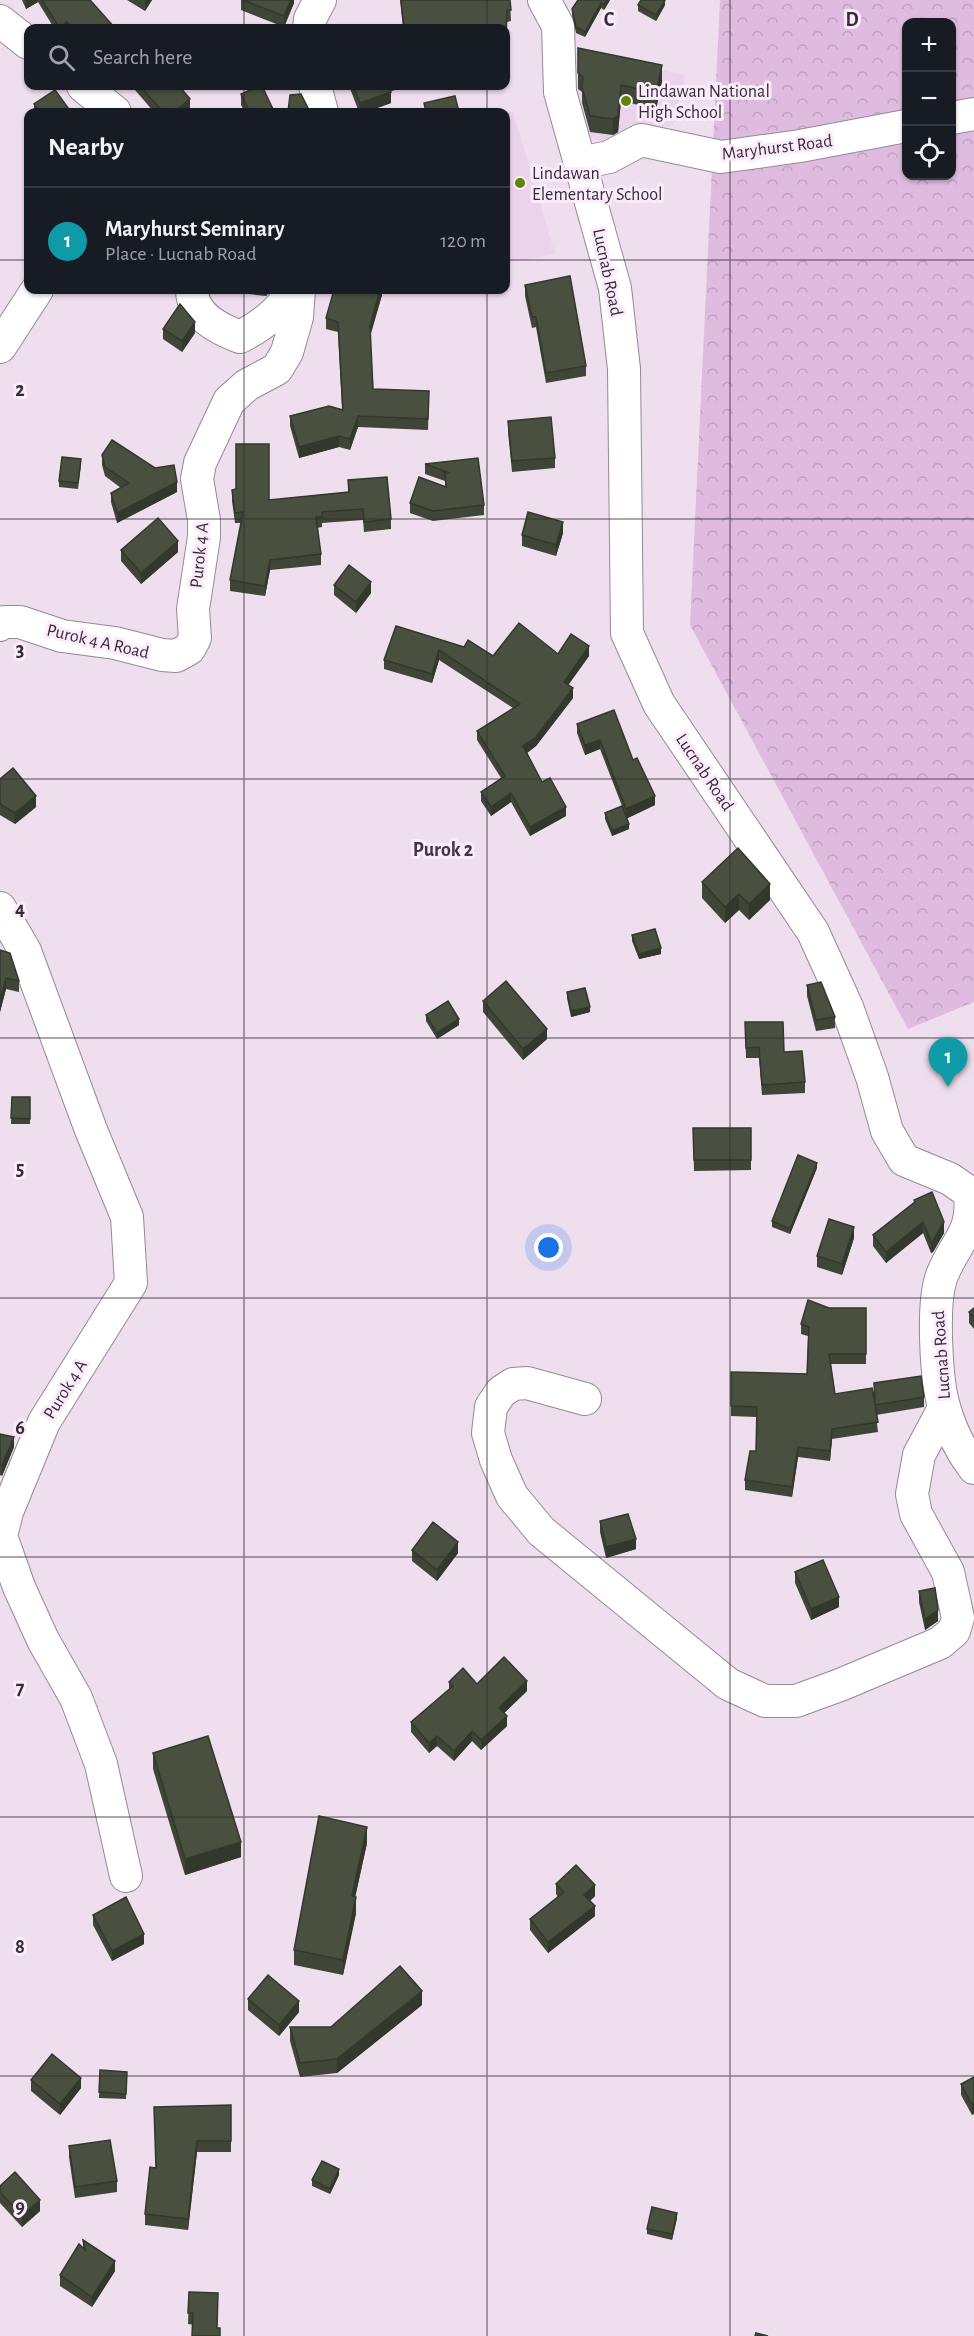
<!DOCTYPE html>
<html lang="en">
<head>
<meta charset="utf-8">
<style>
	:root { --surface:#171b24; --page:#242831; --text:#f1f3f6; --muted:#9ea1a6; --line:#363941; --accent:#b45309 }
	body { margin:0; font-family:"Alegreya Sans",sans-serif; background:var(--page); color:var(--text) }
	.controls { position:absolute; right:18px; top:18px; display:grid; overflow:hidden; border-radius:12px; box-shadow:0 2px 4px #0004 }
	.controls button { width:54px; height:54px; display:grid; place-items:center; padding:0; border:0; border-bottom:2px solid var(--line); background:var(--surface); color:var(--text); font:30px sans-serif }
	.you { position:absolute; left:549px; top:1248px; width:21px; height:21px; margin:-15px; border:4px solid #fff; border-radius:50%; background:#1a73e8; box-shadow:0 0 0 9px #1a73e833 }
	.badge { display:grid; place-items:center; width:39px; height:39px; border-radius:50%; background:var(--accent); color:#fff; font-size:20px; font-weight:700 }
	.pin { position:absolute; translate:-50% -50px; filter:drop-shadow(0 2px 3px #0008) }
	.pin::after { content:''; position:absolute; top:32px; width:21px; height:18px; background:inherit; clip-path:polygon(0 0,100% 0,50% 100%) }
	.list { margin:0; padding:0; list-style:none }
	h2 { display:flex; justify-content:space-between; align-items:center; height:78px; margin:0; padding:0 24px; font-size:26px }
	h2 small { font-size:20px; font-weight:400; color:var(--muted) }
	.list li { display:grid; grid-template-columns:39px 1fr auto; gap:18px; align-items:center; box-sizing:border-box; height:108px; padding:0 24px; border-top:2px solid var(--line) }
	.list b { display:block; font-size:22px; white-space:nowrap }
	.list p { margin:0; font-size:20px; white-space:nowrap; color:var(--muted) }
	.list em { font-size:20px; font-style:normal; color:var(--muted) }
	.icon { flex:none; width:33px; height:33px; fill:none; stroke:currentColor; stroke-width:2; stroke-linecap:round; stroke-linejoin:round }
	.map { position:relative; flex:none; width:974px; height:2336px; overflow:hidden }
	.search { position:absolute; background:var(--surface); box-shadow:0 2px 4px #0004; left:24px; top:24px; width:486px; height:66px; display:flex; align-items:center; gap:15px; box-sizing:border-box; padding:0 21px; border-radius:12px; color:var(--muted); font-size:22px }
	.panel { position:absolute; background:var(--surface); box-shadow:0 2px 4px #0004; left:24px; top:108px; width:486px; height:186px; border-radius:12px }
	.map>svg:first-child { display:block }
	.built { fill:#ebd4eb }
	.forest { fill:url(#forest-crowns); fill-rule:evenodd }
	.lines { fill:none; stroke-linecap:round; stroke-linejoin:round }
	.minor-casing { stroke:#978897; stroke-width:34 }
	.minor { stroke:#fff; stroke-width:32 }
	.wall { fill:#3f4537 }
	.shaded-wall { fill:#33382d }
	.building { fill:#495040; stroke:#33382d; stroke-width:1.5 }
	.grid { fill:none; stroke:#342e34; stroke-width:1.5; stroke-opacity:0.55 }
	.poi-dot { fill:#5f8404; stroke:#fcebfc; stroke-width:2 }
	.labels { text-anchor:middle; stroke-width:6; stroke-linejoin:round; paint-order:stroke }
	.poi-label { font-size:18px; fill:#342e34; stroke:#fcebfc; text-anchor:start }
	.street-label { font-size:18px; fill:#342e34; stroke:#fcebfc }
	.neighbourhood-label { font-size:20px; font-weight:bold; fill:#433643; stroke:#fcebfc }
	.grid-label { font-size:20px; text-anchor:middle; font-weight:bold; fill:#342e34; stroke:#fcebfc; stroke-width:6; stroke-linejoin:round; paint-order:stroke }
</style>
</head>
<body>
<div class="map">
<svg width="974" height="2336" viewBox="0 0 974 2336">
	<defs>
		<pattern id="forest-crowns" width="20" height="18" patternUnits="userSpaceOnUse" patternTransform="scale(1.5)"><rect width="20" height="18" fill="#dfbbdf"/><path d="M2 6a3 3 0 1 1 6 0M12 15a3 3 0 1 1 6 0" fill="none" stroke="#c0a1c0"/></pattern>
	</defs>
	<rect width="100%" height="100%" fill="#efdeee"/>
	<!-- built -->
	<g class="built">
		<polygon points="566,51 685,75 673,126 639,128 618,145 576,134"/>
		<polygon points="405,110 513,112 555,254 506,263 506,112 405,112"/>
	</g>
	<!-- forest -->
	<path class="forest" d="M720,0H974V1002L908,1029L690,625ZM906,22H952V176H906Z"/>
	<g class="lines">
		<!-- minor casing -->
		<g class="minor-casing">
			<g id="minor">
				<path d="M544,0L558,26L560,92L615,288L624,369L627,633L659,704L813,932L847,1007L872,1077L887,1131L904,1160L950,1179L970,1193C974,1234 957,1239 943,1273C931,1299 936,1383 945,1410C951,1430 961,1451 974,1468"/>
				<polyline points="0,21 28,43"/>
				<polyline points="309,28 310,19 320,0"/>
				<polyline points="83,86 115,112"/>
				<polyline points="315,86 322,112"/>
				<polyline points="952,118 974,114"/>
				<polyline points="581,163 609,157 641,140 721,157 800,146 906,126"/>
				<path d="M192,290C192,316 219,329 240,337C263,325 279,312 294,290"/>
				<polyline points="0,347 37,290"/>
				<polyline points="0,625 4,622 20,622 62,636 115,643 162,655 176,656 189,649 195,638 193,609 204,537 204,520 197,479 200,463 229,401 247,385 277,369 287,352 297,317 299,290"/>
				<polyline points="0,908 25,951 91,1130 127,1217 131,1283 44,1422 7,1512 1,1536 19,1587 43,1640 76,1698 101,1764 126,1876"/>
				<polyline points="585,1399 527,1383 513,1384 501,1392 491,1407 488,1433 496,1460 512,1496 541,1531 728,1684 765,1701 796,1701 840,1685 940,1643 954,1631 958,1618 948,1572 916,1514 912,1494 919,1455 944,1408"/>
			</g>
		</g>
		<!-- minor -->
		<use href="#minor" class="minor"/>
	</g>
	<!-- wall -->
	<g class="wall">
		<polygon points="22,0 90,0 115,28 54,28 38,2 26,9"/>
		<polygon points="127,0 152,0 145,11"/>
		<polygon points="241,0 294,0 294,3 284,27 241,10"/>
		<polygon points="400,0 510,0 511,21 507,22 506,28 403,28"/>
		<polygon points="610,0 604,10 601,8 585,37 576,33 572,15 572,9"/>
		<polygon points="638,5 665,5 656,21 638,11"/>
		<polygon points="578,48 662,81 656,109 621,101 618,132 613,135 590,132 582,103 582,92 578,89"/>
		<polygon points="135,86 179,86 190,110 187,112 154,112 135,90"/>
		<polygon points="349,86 413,86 390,91 391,103 366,112 359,112"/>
		<polygon points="241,94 273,112 245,112 241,105"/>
		<polygon points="34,104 71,112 34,112"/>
		<polygon points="525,285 586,366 586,376 546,383 536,327 532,328 525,296"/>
		<polygon points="213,290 271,290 266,296"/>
		<polygon points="382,290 382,295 370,335 373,389 429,391 428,430 358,427 350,450 339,447 299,458 290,426 290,416 342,410 338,332 326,329 326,318"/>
		<polygon points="163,329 195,333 182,352 163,339"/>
		<polygon points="508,421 555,458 555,468 512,472 508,432"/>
		<polygon points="102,455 177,492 117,523 111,502 111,493 121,488 105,476 102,465"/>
		<polygon points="478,458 484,505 484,515 433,521 410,513 410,503 445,486 445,481 425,474 425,464"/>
		<polygon points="81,465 78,489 59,487 59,481"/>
		<polygon points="348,480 391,519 391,529 364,532 363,520 322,523 322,527 317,528 321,554 321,565 270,570 265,596 230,591 230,580 241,523 235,523 232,501 232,490 269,500 348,492"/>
		<polygon points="563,533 556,556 522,546 522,535"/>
		<polygon points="121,550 178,552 141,584 121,561"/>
		<polygon points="334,585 371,593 356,613 334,595"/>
		<polygon points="396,626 493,656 558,654 589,656 568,685 573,698 536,746 527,753 542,782 566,816 530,836 511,802 491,816 481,801 481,792 501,778 477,740 477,731 513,708 439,660 432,683 384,669 384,660"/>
		<polygon points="577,724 633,760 655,805 627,818 629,829 612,836 605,819 605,813 622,806 600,749 585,755 577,733"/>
		<polygon points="0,779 36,807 15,824 0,815"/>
		<polygon points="702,882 770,900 749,920 739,910 725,923 702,898"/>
		<polygon points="632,935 661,954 639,959 632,941"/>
		<polygon points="0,950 19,981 19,992 6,989 0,1012"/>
		<polygon points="807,985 835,1017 835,1028 816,1031 807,996"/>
		<polygon points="567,992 590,1012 571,1017 567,998"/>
		<polygon points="483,1001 547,1039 523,1060 483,1012"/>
		<polygon points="426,1015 459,1025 437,1039 426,1021"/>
		<polygon points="745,1022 784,1052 805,1082 805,1093 762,1095 759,1058 746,1058"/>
		<polygon points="12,1097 30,1097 30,1124 11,1124"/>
		<polygon points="693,1128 751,1128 751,1170 694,1171"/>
		<polygon points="817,1168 790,1234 772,1227 772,1221"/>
		<polygon points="914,1200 944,1233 933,1252 931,1253 923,1233 886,1263 873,1246 873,1235 914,1202"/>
		<polygon points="854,1238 842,1275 817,1267 817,1256"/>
		<polygon points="829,1308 866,1308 866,1364 831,1364 835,1394 874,1402 924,1397 924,1407 876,1415 878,1432 832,1439 830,1461 798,1457 792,1497 745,1490 745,1480 756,1451 756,1417 731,1416 731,1372 807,1374 808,1336 801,1334 801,1324"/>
		<polygon points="974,1308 974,1329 969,1323 969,1312"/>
		<polygon points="0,1434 14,1447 2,1476 0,1475"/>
		<polygon points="600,1521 636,1549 606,1558 600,1532"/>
		<polygon points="412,1550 458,1553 437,1581 412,1561"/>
		<polygon points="795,1572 839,1607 811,1620 795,1583"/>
		<polygon points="919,1591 938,1621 925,1630 919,1602"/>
		<polygon points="449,1682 477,1684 527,1691 504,1713 507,1726 481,1750 472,1741 454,1761 437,1746 429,1753 411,1732 411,1722 449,1689"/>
		<polygon points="153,1753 241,1857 185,1875 153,1769"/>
		<polygon points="367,1843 355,1897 356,1913 343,1975 294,1965 294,1950"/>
		<polygon points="556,1884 595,1896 590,1901 595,1916 548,1953 530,1930 530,1919 558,1897 556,1894"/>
		<polygon points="93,1915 144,1944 112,1961 93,1925"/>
		<polygon points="248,1999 299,2012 279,2036 248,2010"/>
		<polygon points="422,2005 337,2073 300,2077 290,2041 290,2027 331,2027"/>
		<polygon points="100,2070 127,2072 126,2099 99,2098"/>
		<polygon points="974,2077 972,2115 961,2095 961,2084"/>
		<polygon points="31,2080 81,2088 60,2115 31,2091"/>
		<polygon points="231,2105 231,2152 197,2152 188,2230 145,2225 145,2214 156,2168"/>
		<polygon points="69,2146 117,2181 117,2192 75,2198 69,2157"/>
		<polygon points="339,2175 330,2194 312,2186 312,2180"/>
		<polygon points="0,2186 40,2211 22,2227 0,2203"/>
		<polygon points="677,2218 672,2240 647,2234 647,2229"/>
		<polygon points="83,2240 115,2271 92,2307 60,2286 60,2275 83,2248"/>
		<polygon points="189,2292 217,2328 188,2324"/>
	</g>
	<!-- shaded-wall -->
	<g class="shaded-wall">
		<polygon points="26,0 38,0 38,2 26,9"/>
		<polygon points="145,0 152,0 145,11"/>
		<polygon points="291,0 294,0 294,3 284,27 284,16"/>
		<polygon points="607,0 610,0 604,10 604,4"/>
		<polygon points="665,0 665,5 656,21 656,15"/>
		<polygon points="601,3 601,8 585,37 585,32"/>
		<polygon points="67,22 67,28 59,28 59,27"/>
		<polygon points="662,65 662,81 656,109 656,93"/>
		<polygon points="621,85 621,101 618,132 613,135 613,119"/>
		<polygon points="386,86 413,86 386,92"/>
		<polygon points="391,92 391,103 366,112 360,112 360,103"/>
		<polygon points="190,99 190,110 187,112 174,112"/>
		<polygon points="266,290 271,290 266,296"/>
		<polygon points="380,290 382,290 382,295 370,337 370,326"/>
		<polygon points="195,322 195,333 182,352 182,341"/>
		<polygon points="358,416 358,427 350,450 350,439"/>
		<polygon points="339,436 339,447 299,458 299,447"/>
		<polygon points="177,482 177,492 117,523 117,513"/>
		<polygon points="563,522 563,533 556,556 556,545"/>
		<polygon points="178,541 178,552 141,584 141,573"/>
		<polygon points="270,560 270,570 265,596 265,586"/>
		<polygon points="371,582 371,593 356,613 356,602"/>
		<polygon points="589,646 589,656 564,691 564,682"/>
		<polygon points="439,650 439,660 432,683 432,674"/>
		<polygon points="573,688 573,698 536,746 523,756 523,746"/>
		<polygon points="600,740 600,749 585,755 585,745"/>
		<polygon points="511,793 511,802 491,816 491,807"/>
		<polygon points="36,796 36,807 15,824 15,813"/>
		<polygon points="655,796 655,805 626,819 626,809"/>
		<polygon points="566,807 566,816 530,836 530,827"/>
		<polygon points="629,824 629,829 612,836 612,831"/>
		<polygon points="770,884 770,900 749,920 749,904"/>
		<polygon points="739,894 739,910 725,923 725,907"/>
		<polygon points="661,948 661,954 639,959 639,954"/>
		<polygon points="6,978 6,989 0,1012 0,1001"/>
		<polygon points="590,1007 590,1012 571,1017 571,1011"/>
		<polygon points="459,1019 459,1025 437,1039 437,1033"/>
		<polygon points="547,1029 547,1039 523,1060 523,1049"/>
		<polygon points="817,1163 817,1168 790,1234 790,1229"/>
		<polygon points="923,1222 923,1233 886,1263 886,1252"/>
		<polygon points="944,1222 944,1233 933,1252 931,1253 931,1242"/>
		<polygon points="854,1227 854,1238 842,1275 842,1264"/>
		<polygon points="832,1429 832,1439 830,1461 830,1451"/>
		<polygon points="14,1437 14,1447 2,1476 2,1465"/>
		<polygon points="798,1447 798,1457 792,1497 792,1487"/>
		<polygon points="636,1539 636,1549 606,1558 606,1547"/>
		<polygon points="458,1542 458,1553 437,1581 437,1570"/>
		<polygon points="839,1597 839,1607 811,1620 811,1609"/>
		<polygon points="938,1610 938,1621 925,1630 925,1619"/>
		<polygon points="527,1681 527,1691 499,1718 499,1708"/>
		<polygon points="507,1716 507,1726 481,1750 481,1740"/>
		<polygon points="472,1731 472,1741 454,1761 454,1751"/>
		<polygon points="437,1736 437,1746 429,1753 429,1743"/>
		<polygon points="367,1827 367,1843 352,1912 352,1896"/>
		<polygon points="241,1842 241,1857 185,1875 185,1859"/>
		<polygon points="595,1885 595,1896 584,1906 584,1895"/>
		<polygon points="356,1897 356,1913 343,1975 343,1960"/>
		<polygon points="595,1906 595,1916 548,1953 548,1942"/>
		<polygon points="144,1934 144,1944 112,1961 112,1951"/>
		<polygon points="422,1991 422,2005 337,2073 337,2059"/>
		<polygon points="299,2001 299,2012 279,2036 279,2025"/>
		<polygon points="81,2078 81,2088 60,2115 60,2104"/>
		<polygon points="974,2103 974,2114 972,2115 972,2104"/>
		<polygon points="197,2141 197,2152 188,2230 188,2219"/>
		<polygon points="339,2169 339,2175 330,2194 330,2189"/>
		<polygon points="40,2200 40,2211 22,2227 22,2216"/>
		<polygon points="677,2213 677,2218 672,2240 672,2234"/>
		<polygon points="115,2261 115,2271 92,2307 92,2297"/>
	</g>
	<!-- building -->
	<g class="building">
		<polygon points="42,0 90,0 115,28 73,28 67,22 59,27"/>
		<polygon points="243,0 291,0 284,16"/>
		<polygon points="401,0 510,0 511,10 507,10 506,40 506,28 404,28"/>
		<polygon points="578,0 607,0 604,4 601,3 585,32 576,27 572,9"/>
		<polygon points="641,0 665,0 656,15 638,5"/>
		<polygon points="578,48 662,65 656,93 621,85 618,116 613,119 590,116 582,87 583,77 578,73"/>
		<polygon points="140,86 179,86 190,99 174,112 163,112"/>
		<polygon points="259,86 262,86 273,109 266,112 250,112 241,94"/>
		<polygon points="353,86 388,86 391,92 360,103"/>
		<polygon points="55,90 71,112 40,112 34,104"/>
		<polygon points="301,94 310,112 288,112 290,95"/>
		<polygon points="455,96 459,112 426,112 424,103"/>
		<polygon points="570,276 586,366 546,373 536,317 532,317 525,285"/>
		<polygon points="334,290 380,290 370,326 373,389 429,391 428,419 358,416 350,439 339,436 299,447 290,416 329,406 343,410 338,322 326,318"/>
		<polygon points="180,304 195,322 182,341 163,329"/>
		<polygon points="551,417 555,458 512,461 508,421"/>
		<polygon points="112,440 155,468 174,465 177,482 117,513 111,493 129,483 105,467 102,455"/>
		<polygon points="236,444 269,444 269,500 349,492 348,480 387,477 391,519 364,522 363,509 322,512 322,517 316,517 321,554 270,560 265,586 230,580 243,512 235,513 232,490 236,489"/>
		<polygon points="62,457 81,459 78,483 59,481"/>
		<polygon points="478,458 484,505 433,511 410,503 419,477 446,487 445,473 450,473 425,464"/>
		<polygon points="528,512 563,522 556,545 522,535"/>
		<polygon points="158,518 178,541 141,573 121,550"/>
		<polygon points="349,565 371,582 356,602 334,585"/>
		<polygon points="519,623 558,654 571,634 589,646 564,682 573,688 536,737 523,746 542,782 550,778 566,807 530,827 511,793 491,807 481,792 505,776 477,731 520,704 439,650 432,674 384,660 396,626 464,647 468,640 493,656"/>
		<polygon points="614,710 633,760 637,758 655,796 626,809 600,740 585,745 577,724"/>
		<polygon points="13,768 36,796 15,813 0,804 0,779"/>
		<polygon points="622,806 629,824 612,831 605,813"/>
		<polygon points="738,848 770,884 749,904 739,894 725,907 702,882"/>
		<polygon points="655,929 661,948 639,954 632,935"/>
		<polygon points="0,950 10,953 19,981 6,978 0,1001"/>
		<polygon points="506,981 547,1029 523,1049 483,1001"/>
		<polygon points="821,982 835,1017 816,1020 807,985"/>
		<polygon points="585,988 590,1007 571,1011 567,992"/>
		<polygon points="448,1001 459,1019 437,1033 426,1015"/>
		<polygon points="745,1022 783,1022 784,1052 802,1051 805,1082 762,1085 759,1047 746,1048"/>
		<polygon points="12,1097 30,1097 30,1119 11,1118"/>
		<polygon points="693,1128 751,1128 751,1160 694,1160"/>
		<polygon points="798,1155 817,1163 790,1229 772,1221"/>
		<polygon points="932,1192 944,1222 933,1241 931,1242 923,1222 886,1252 873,1235 915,1202 914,1200"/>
		<polygon points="829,1219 854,1227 842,1264 817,1256"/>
		<polygon points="808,1300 829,1308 866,1308 866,1354 829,1354 835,1394 872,1388 875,1404 874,1383 921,1376 924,1397 875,1405 878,1422 832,1429 830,1451 798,1447 792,1487 745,1480 750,1451 756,1451 757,1407 731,1406 731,1372 807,1374 809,1327 801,1324"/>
		<polygon points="974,1308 974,1318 969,1312"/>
		<polygon points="0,1434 14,1437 2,1465 0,1465"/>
		<polygon points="628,1514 636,1539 606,1547 600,1521"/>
		<polygon points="433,1522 458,1542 437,1570 412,1550"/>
		<polygon points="823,1560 839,1597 811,1609 795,1572"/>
		<polygon points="935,1588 938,1610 925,1619 919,1591"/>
		<polygon points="504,1657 527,1681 499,1708 507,1716 481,1740 472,1731 454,1751 437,1736 429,1743 411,1722 453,1686 449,1682 463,1668 477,1684"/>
		<polygon points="208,1736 241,1842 185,1859 153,1753"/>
		<polygon points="319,1816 367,1827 352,1896 356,1897 343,1960 294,1950"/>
		<polygon points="576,1865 595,1885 584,1895 595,1906 548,1942 530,1919 564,1892 556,1884"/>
		<polygon points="126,1897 144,1934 112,1951 93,1915"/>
		<polygon points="400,1966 422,1991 337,2059 300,2063 290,2027 331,2027"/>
		<polygon points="268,1975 299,2001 279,2025 248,1999"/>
		<polygon points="52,2054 81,2078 60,2104 31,2080"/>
		<polygon points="100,2070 127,2072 126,2094 99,2092"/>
		<polygon points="974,2077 974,2103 972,2104 961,2084"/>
		<polygon points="231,2105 231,2141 197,2141 188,2219 145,2214 150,2167 156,2168 154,2107"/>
		<polygon points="110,2140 117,2181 75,2187 69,2146"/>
		<polygon points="322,2161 339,2169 330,2189 312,2180"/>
		<polygon points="15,2172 40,2200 22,2216 0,2192 0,2186"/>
		<polygon points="652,2207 677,2213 672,2234 647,2229"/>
		<polygon points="83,2240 115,2261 92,2297 60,2275 79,2244 85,2250"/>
		<polygon points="189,2292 218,2293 217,2328 220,2328 220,2336 192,2336 193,2313 188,2313"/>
		<polygon points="756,2333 768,2336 755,2336"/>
	</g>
	<!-- grid -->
	<path class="grid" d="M244,0V28M487,0V28M730,0V2336M244,86V112M487,86V112M0,260H28M506,260H974M244,290V2336M487,290V2336M0,519H974M0,779H974M0,1038H974M0,1298H974M0,1557H974M0,1817H974M0,2076H974"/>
	<!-- markers -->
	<g class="poi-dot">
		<circle cx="626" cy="101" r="6"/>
		<circle cx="520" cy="183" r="6"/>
	</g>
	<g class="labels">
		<!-- poi labels -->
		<g class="poi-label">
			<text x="638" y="97">Lindawan National<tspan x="638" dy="21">High School</tspan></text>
			<text x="532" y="179">Lindawan<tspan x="532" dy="21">Elementary School</tspan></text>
		</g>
		<!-- street labels -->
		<g class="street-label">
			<text transform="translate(777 147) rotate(-7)" y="6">Maryhurst Road</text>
			<text transform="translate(608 272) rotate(78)" y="6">Lucnab Road</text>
			<text transform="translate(199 555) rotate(-84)" y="6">Purok 4 A</text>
			<text transform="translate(98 641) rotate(13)" y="6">Purok 4 A Road</text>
			<text transform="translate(705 772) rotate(56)" y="6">Lucnab Road</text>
			<text transform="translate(941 1355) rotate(-94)" y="6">Lucnab Road</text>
			<text transform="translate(65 1389) rotate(-58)" y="6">Purok 4 A</text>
		</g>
		<!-- neighbourhood labels -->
		<g class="neighbourhood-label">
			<text x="443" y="856">Purok 2</text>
		</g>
	</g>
	<g class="grid-label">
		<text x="609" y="26">C</text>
		<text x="852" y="26">D</text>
		<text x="20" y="396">2</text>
		<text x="20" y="656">3</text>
		<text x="20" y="915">4</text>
		<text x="20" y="1175">5</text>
		<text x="20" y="1434">6</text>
		<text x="20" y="1694">7</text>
		<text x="20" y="1953">8</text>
		<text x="20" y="2213">9</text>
	</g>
</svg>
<div class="controls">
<button>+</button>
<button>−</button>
<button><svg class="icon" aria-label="locate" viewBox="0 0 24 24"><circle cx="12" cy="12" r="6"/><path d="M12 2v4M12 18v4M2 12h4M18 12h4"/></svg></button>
</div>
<div class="you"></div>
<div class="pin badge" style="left:948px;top:1087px;background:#0f9aa8">1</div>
<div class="search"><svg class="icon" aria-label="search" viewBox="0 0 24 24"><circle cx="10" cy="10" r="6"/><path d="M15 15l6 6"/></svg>Search here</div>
<section class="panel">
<h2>Nearby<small></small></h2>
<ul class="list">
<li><span class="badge" style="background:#0f9aa8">1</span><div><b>Maryhurst Seminary</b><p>Place · Lucnab Road</p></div><em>120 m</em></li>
</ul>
</section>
</div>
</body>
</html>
